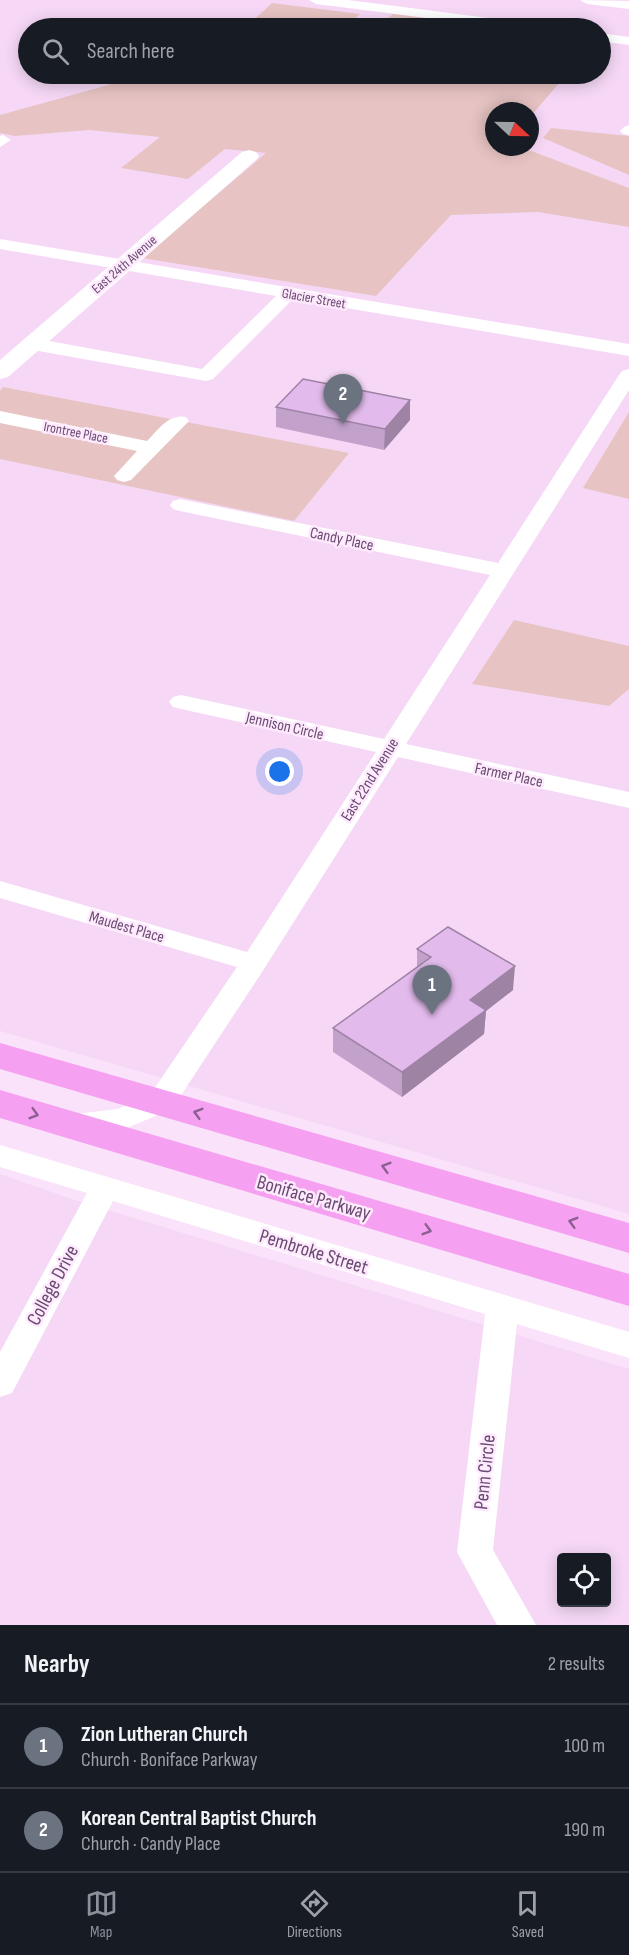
<!DOCTYPE html>
<html lang="en">
<head>
<meta charset="utf-8">
<style>
	:root { --surface:#171b24; --page:#242831; --text:#f1f3f6; --muted:#9ea1a6; --line:#363941; --accent:#8c9099 }
	body { margin:0; font-family:"Sofia Sans Condensed",sans-serif; background:var(--page); color:var(--text) }
	.controls { position:absolute; right:18px; bottom:18px; display:grid; overflow:hidden; border-radius:6px; box-shadow:0 3px 15px #0003 }
	.controls button { width:54px; height:54px; display:grid; place-items:center; padding:0; border:0; border-bottom:2px solid var(--line); background:var(--surface); color:var(--text); font:30px sans-serif }
	.compass { position:absolute; left:485px; top:102px; width:54px; height:54px; border-radius:50%; background:var(--surface); box-shadow:0 3px 15px #0003; rotate:112deg }
	.you { position:absolute; left:280px; top:772px; width:21px; height:21px; margin:-15px; border:4px solid #fff; border-radius:50%; background:#1a73e8; box-shadow:0 0 0 9px #1a73e833 }
	.badge { display:grid; place-items:center; width:39px; height:39px; border-radius:50%; background:var(--accent); color:#fff; font-size:20px; font-weight:700 }
	.pin { position:absolute; translate:-50% -50px; filter:drop-shadow(0 2px 3px #0008) }
	.pin::after { content:''; position:absolute; top:32px; width:21px; height:18px; background:inherit; clip-path:polygon(0 0,100% 0,50% 100%) }
	.list { margin:0; padding:0; list-style:none }
	h2 { display:flex; justify-content:space-between; align-items:center; height:78px; margin:0; padding:0 24px; font-size:26px }
	h2 small { font-size:20px; font-weight:400; color:var(--muted) }
	.list li { display:grid; grid-template-columns:39px 1fr auto; gap:18px; align-items:center; box-sizing:border-box; height:84px; padding:0 24px; border-top:2px solid var(--line) }
	.list b { display:block; font-size:22px; white-space:nowrap }
	.list p { margin:0; font-size:20px; white-space:nowrap; color:var(--muted) }
	.list em { font-size:20px; font-style:normal; color:var(--muted) }
	.icon { flex:none; width:33px; height:33px; fill:none; stroke:currentColor; stroke-width:2; stroke-linecap:round; stroke-linejoin:round }
	.map { position:relative; flex:none; width:629px; height:1625px; overflow:hidden }
	.search { position:absolute; background:var(--surface); box-shadow:0 3px 15px #0003; left:18px; right:18px; top:18px; height:66px; display:flex; align-items:center; gap:15px; box-sizing:border-box; padding:0 21px; border-radius:33px; color:var(--muted); font-size:22px }
	.sheet { height:246px; background:var(--surface) }
	nav { display:flex; justify-content:space-around; align-items:center; box-sizing:border-box; height:84px; border-top:2px solid var(--line); background:var(--surface); font-size:16px; color:var(--muted) }
	nav a { display:grid; justify-items:center; gap:3px }
	nav .on { color:var(--accent) }
	.map>svg:first-child { display:block }
	.residential { fill:#f6d8f6; fill-rule:evenodd }
	.green { fill:#e7c4c3 }
	.lines { fill:none; stroke-linecap:round; stroke-linejoin:round }
	.minor { fill:#fff; fill-rule:evenodd }
	.tertiary { fill:#fff; fill-rule:evenodd }
	.primary { fill:#f5a0f0; fill-rule:evenodd }
	.wall { fill:#c2a1cb }
	.shaded-wall { fill:#9e83a5 }
	.building { fill:#e2bbec; stroke:#9e83a5; stroke-width:1.5 }
	.oneway { stroke:#8b6091 }
	.labels { text-anchor:middle; stroke-width:5; stroke-linejoin:round; paint-order:stroke }
	.far-street-label { font-size:14px; fill:#684b71; stroke:#fee9fd }
	.street-label { font-size:16px; fill:#684b71; stroke:#fee9fd }
	.near-street-label { font-size:20px; fill:#684b71; stroke:#fee9fd }
</style>
</head>
<body>
<div class="map">
<svg width="629" height="1625" viewBox="0 0 629 1625">
	<rect width="100%" height="100%" fill="#fae3fa"/>
	<!-- residential -->
	<g class="residential">
		<path d="M0,0H629V1214L0,1031ZM28,28H600V74H28ZM494,111H530V147H494Z"/>
		<path d="M0,1174L72,1199L629,1369V1625H0ZM562,1558H606V1602H562Z"/>
	</g>
	<!-- green -->
	<g class="green">
		<polygon points="272,3 360,14 344,28 245,28"/>
		<polygon points="393,14 506,28 377,27"/>
		<polygon points="148,74 386,74 428,80 434,74 567,74 530,117 530,111 494,111 494,147 521,147 629,188 629,227 538,212 451,215 376,296 142,258 266,153 225,149 188,179 121,168 160,137 89,130 15,136 0,133 0,115"/>
		<polygon points="551,128 629,136 629,175 543,138"/>
		<polygon points="3,387 349,453 294,521 0,459 0,391"/>
		<polygon points="629,412 629,499 583,488"/>
		<polygon points="514,620 629,646 629,689 609,706 472,684"/>
	</g>
	<g class="lines">
		<!-- minor -->
		<g class="minor">
			<polygon points="309,0 348,0 536,24 543,28 507,28 316,4"/>
			<polygon points="580,0 629,1 629,9 587,4"/>
			<polygon points="600,33 629,37 629,45 600,41"/>
			<polygon points="629,125 629,135 623,134 620,131 624,127"/>
			<polygon points="3,135 11,140 0,147 0,136"/>
			<polygon points="0,239 629,344 629,356 293,299 213,379 206,381 33,350 26,348 24,344 26,340 33,338 202,369 276,296 0,249"/>
			<polygon points="629,369 629,390 406,744 629,792 629,808 398,757 264,969 172,1109 122,1130 70,1135 59,1132 55,1124 59,1116 118,1109 150,1095 237,967 0,898 0,881 247,952 376,752 181,709 173,707 169,702 173,697 181,695 384,739 490,575 180,511 173,509 170,505 173,501 180,499 498,563 619,375 622,371"/>
			<path d="M0,411L147,441C158,430 169,413 186,417L189,421L131,480L124,482L117,480L114,476L137,451L0,423Z"/>
			<polygon points="0,1145 629,1332 629,1358 517,1324 493,1550 536,1625 497,1625 457,1552 485,1314 113,1201 12,1393 0,1397 0,1352 87,1193 0,1167"/>
		</g>
		<!-- tertiary -->
		<polygon class="tertiary" points="249,150 256,152 259,156 256,160 8,377 0,379 0,360 242,152"/>
		<!-- primary -->
		<g class="primary">
			<polygon points="0,1043 629,1223 629,1253 0,1069"/>
			<polygon points="0,1090 629,1274 629,1306 0,1118"/>
		</g>
	</g>
	<!-- wall -->
	<g class="wall">
		<polygon points="410,400 410,420 384,450 276,427 276,407"/>
		<polygon points="417,949 513,990 486,1011 484,1034 402,1097 333,1052 333,1028 417,967"/>
	</g>
	<!-- shaded-wall -->
	<g class="shaded-wall">
		<polygon points="410,400 410,420 384,450 385,429"/>
		<polygon points="515,966 513,990 486,1011 484,1034 402,1097 402,1072 470,1000"/>
	</g>
	<!-- building -->
	<g class="building">
		<polygon points="303,379 410,400 385,429 276,407"/>
		<polygon points="448,927 515,966 470,1000 486,1010 402,1072 333,1028 431,957 417,949"/>
	</g>
	<!-- one-way arrows -->
	<defs><path id="oneway-chevron" d="M-2-3.5L2.5 0L-2 3.5" fill="none" stroke-width="1.6" stroke-linecap="round" stroke-linejoin="round" transform="scale(1.5)"/></defs>
	<g class="oneway">
		<use href="#oneway-chevron" transform="translate(198 1113) rotate(-164)"/>
		<use href="#oneway-chevron" transform="translate(34 1114) rotate(16)"/>
		<use href="#oneway-chevron" transform="translate(386 1167) rotate(-164)"/>
		<use href="#oneway-chevron" transform="translate(573 1222) rotate(-164)"/>
		<use href="#oneway-chevron" transform="translate(427 1230) rotate(16)"/>
	</g>
	<g class="labels">
		<!-- far-street labels -->
		<g class="far-street-label">
			<text transform="translate(124 264) rotate(-41)" y="5">East 24th Avenue</text>
			<text transform="translate(314 298) rotate(10)" y="5">Glacier Street</text>
			<text transform="translate(76 432) rotate(11)" y="5">Irontree Place</text>
		</g>
		<!-- street labels -->
		<g class="street-label">
			<text transform="translate(342 538) rotate(12)" y="6">Candy Place</text>
			<text transform="translate(285 725) rotate(13)" y="6">Jennison Circle</text>
			<text transform="translate(509 774) rotate(12)" y="6">Farmer Place</text>
			<text transform="translate(369 779) rotate(-58)" y="6">East 22nd Avenue</text>
			<text transform="translate(127 926) rotate(16)" y="6">Maudest Place</text>
		</g>
		<!-- near-street labels -->
		<g class="near-street-label">
			<text transform="translate(314 1197) rotate(16)" y="7">Boniface Parkway</text>
			<text transform="translate(314 1251) rotate(17)" y="7">Pembroke Street</text>
			<text transform="translate(52 1285) rotate(-62)" y="7">College Drive</text>
			<text transform="translate(484 1472) rotate(-84)" y="7">Penn Circle</text>
		</g>
	</g>
</svg>
<div class="controls">
<button><svg class="icon" aria-label="locate" viewBox="0 0 24 24"><circle cx="12" cy="12" r="6"/><path d="M12 2v4M12 18v4M2 12h4M18 12h4"/></svg></button>
</div>
<svg class="compass" viewBox="-18 -18 36 36"><path d="M0-13l5 13h-10z" fill="#e53935"/><path d="M0 13l5-13h-10z" fill="#9ea1a6"/></svg>
<div class="you"></div>
<div class="pin badge" style="left:432px;top:1015px;background:#6b7280">1</div>
<div class="pin badge" style="left:343px;top:424px;background:#6b7280">2</div>
<div class="search"><svg class="icon" aria-label="search" viewBox="0 0 24 24"><circle cx="10" cy="10" r="6"/><path d="M15 15l6 6"/></svg>Search here</div>
</div>
<section class="sheet">
<h2>Nearby<small>2 results</small></h2>
<ul class="list">
<li><span class="badge" style="background:#6b7280">1</span><div><b>Zion Lutheran Church</b><p>Church · Boniface Parkway</p></div><em>100 m</em></li>
<li><span class="badge" style="background:#6b7280">2</span><div><b>Korean Central Baptist Church</b><p>Church · Candy Place</p></div><em>190 m</em></li>
</ul>
</section>
<nav>
<a class="on"><svg class="icon" aria-label="map" viewBox="0 0 24 24"><path d="M3 6l6-2 6 2 6-2v14l-6 2-6-2-6 2zM9 4v14M15 6v14"/></svg>Map</a>
<a><svg class="icon" aria-label="directions" viewBox="0 0 24 24"><path d="M12 3l9 9-9 9-9-9zM9 14v-3h6M13 9l2 2-2 2"/></svg>Directions</a>
<a><svg class="icon" aria-label="saved" viewBox="0 0 24 24"><path d="M7 4h10v16l-5-4-5 4z"/></svg>Saved</a>
</nav>
</body>
</html>
